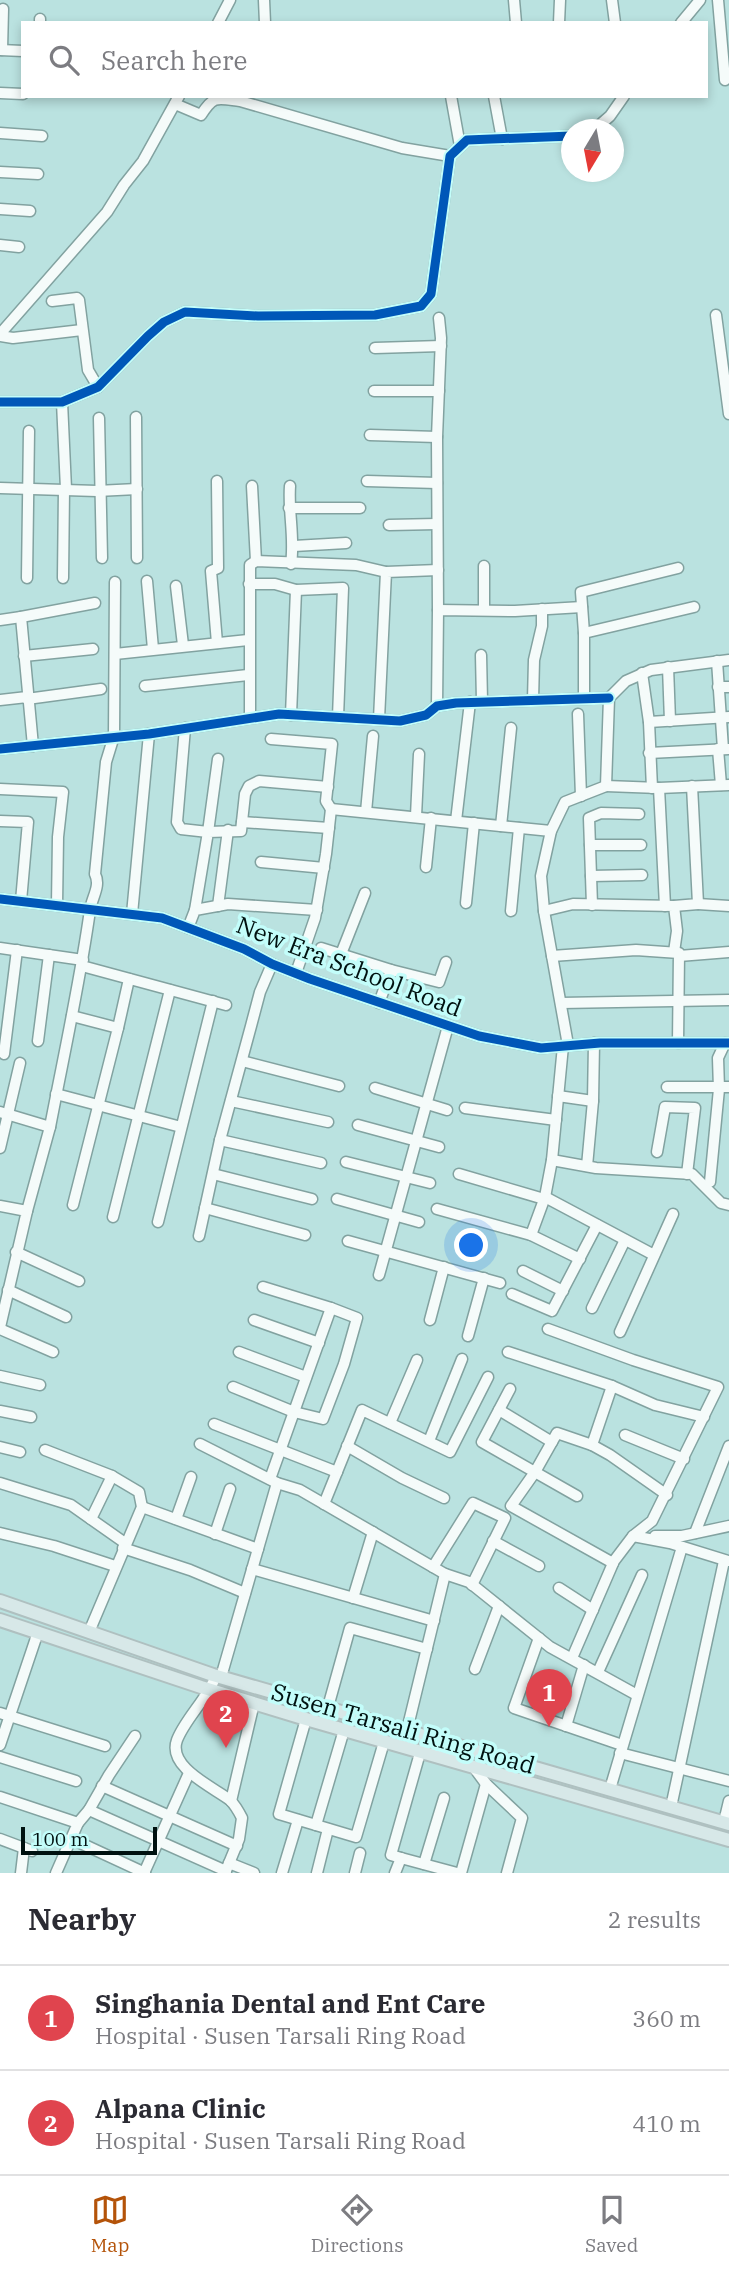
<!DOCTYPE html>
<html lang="en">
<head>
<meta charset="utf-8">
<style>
	:root { --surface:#fff; --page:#f7f7f7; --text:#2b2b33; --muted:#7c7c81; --line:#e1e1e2; --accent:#b45309 }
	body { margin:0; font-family:"IBM Plex Serif",serif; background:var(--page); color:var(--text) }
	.compass { position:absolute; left:561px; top:119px; width:63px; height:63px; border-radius:50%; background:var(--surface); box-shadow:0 4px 10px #0003; rotate:190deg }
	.scale { position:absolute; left:21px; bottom:18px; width:136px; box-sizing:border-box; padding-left:7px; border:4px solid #001110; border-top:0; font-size:19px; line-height:24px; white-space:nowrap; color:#001110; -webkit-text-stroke:5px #c3fdfa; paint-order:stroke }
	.you { position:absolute; left:472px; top:1246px; width:24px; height:24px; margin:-18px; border:5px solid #fff; border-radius:50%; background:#1a73e8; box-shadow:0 0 0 10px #1a73e833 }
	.badge { display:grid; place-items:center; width:46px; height:46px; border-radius:50%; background:var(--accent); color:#fff; font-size:23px; font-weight:700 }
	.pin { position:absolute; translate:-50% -58px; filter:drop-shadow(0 2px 4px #0008) }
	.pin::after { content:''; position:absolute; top:37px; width:24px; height:21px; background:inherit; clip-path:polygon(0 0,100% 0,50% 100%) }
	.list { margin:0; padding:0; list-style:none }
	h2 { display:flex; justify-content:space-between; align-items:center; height:91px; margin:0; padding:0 28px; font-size:30px }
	h2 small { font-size:23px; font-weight:400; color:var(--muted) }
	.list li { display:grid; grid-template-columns:46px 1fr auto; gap:21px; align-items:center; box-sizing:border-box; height:105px; padding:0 28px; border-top:2px solid var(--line) }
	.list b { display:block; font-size:26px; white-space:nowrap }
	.list p { margin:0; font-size:23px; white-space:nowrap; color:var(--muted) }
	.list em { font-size:23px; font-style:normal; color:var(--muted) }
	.icon { flex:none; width:38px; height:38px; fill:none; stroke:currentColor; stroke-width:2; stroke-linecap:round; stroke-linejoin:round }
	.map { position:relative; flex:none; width:729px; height:1873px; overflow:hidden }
	.search { position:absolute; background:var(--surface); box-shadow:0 4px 10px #0003; left:21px; right:21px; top:21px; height:77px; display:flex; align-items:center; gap:18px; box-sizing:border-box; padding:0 24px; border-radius:0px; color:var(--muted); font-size:26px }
	.sheet { height:301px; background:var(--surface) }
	nav { display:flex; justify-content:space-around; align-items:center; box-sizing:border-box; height:98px; border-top:2px solid var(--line); background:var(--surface); font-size:19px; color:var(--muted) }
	nav a { display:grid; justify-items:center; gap:4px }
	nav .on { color:var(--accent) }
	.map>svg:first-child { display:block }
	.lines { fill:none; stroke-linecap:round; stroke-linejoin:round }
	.minor-casing { stroke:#82a2a0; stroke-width:13 }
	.major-casing { stroke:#afc0c0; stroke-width:16 }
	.minor { stroke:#f5fbfa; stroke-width:10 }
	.major { stroke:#d7e8e8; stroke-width:12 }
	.cycleway-casing { stroke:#c3fdfa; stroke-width:13 }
	.cycleway { stroke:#0057b8; stroke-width:9 }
	.labels { text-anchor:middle; stroke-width:7; stroke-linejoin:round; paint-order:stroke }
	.street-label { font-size:24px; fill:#001110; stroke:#c3fdfa }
</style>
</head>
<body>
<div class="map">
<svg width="729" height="1873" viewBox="0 0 729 1873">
	<rect width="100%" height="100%" fill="#bae2e0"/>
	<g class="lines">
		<!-- minor casing -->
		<g class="minor-casing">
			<g id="minor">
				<polyline points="264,0 265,23"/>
				<polyline points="514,0 516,23"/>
				<polyline points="612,0 615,23"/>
				<polyline points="718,0 725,80"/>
				<polyline points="40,23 40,19"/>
				<polyline points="218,23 230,0"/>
				<polyline points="559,23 560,0"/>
				<polyline points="681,23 700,0"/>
				<polyline points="0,50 23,51"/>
				<polyline points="2,50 3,9"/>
				<polyline points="0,93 23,94"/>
				<polyline points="451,96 460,146"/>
				<polyline points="494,96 502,139"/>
				<path d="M175,104L201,115C214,95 216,98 240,101L402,148L450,156"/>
				<polyline points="594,130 610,116 624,96"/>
				<polyline points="0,133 42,136"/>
				<polyline points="0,172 38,174"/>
				<polyline points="0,209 30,211"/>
				<polyline points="0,245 19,247"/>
				<polyline points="52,301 77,298 79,300 88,370 98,387"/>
				<polyline points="716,315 729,414"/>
				<polyline points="0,334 107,212 124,185 143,161 179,96"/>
				<polyline points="0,336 13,338 82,330"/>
				<polyline points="375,348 441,346"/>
				<polyline points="374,391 439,391"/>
				<polyline points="0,402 62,402 98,387 148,336 164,322 185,312 258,316 375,315 421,306 431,294 450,156 467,140 572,136"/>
				<polyline points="62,402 66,489"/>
				<polyline points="136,417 137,558"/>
				<polyline points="99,418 102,558"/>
				<polyline points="370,435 437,437"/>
				<polyline points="217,481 218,568 211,571 217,643"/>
				<polyline points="367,481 437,483"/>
				<polyline points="252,486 256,561"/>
				<path d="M290,486C288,512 295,538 291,564"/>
				<polyline points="0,488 97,491 137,489"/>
				<polyline points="289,508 360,508"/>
				<polyline points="389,525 437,524"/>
				<polyline points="294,546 346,543"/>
				<polyline points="27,578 29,431"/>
				<polyline points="63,578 64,489"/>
				<polyline points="147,581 153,649"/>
				<polyline points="249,584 275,584 296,590 343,588 338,717"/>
				<polyline points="176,586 183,645"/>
				<polyline points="484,609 484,566"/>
				<polyline points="438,610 437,437 441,338 439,318"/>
				<polyline points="0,620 21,617"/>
				<polyline points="584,633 581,592 678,568"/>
				<polyline points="115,654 248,640"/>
				<polyline points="481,655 482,701"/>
				<polyline points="24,656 93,649"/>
				<polyline points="717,661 723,749"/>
				<polyline points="668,667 670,721"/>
				<polyline points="642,673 649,722 652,788"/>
				<polyline points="145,686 248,675"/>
				<polyline points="718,687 729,687"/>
				<polyline points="584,698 584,633 694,607"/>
				<polyline points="27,699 101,689"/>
				<polyline points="0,700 27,697"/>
				<polyline points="533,700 534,660 542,626 542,609"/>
				<polyline points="437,706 438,610 515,611 582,607"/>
				<polyline points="578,714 581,796"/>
				<polyline points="291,715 296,590"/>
				<polyline points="250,718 250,565 256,561 356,565 386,572"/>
				<polyline points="379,719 386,572 438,570"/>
				<polyline points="649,722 729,717"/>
				<polyline points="185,728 177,822 181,829 208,832 218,759"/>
				<polyline points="271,739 332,744 326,801 331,809"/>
				<polyline points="33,746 21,617 95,603"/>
				<polyline points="0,749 149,734 279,714 400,721 426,715 437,706 456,703 609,698"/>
				<polyline points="718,749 721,785"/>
				<polyline points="649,753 729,749"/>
				<polyline points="606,786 659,788 729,785"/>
				<polyline points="659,788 665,906"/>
				<polyline points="0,789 63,792 58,837 57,905"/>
				<polyline points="366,812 373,736"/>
				<polyline points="416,816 419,754"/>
				<polyline points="0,821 28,822 21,901"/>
				<polyline points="456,821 470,702"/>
				<polyline points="242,822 329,828"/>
				<polyline points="501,826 511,728"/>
				<polyline points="590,845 641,845"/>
				<polyline points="261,862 324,868"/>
				<polyline points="426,867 431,818"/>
				<polyline points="591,876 642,875"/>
				<polyline points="0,899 162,918 244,949 272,964 310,979 479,1036 541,1048 600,1043 729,1043"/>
				<polyline points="466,903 474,823"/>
				<polyline points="698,904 729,906"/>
				<polyline points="592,905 589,818 601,813 639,814"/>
				<polyline points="218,906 228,830"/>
				<polyline points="674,906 698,904 692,786"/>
				<polyline points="195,910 208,832 241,831 245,794 249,786 259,781 328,787"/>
				<polyline points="511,911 519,828"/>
				<polyline points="544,911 573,904 674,906 677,931 674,952"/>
				<polyline points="132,914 149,734"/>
				<polyline points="188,928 195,910 228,904 317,910"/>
				<polyline points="0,948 83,960"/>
				<polyline points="321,948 391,970"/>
				<polyline points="341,954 365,893"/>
				<polyline points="552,956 636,950 679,953 678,1043"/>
				<polyline points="679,956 729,952"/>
				<polyline points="82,966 226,1005"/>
				<polyline points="296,973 315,918 326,854 331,809 551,831"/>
				<polyline points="379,1003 391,970 439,982 446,962"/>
				<polyline points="561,1003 729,1000"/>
				<polyline points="72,1016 118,1028 73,1205"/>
				<polyline points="118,1028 129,979"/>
				<polyline points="38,1041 49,955"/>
				<polyline points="568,1045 544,911 541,876 551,831 565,802 606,786 609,698 626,681 651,670 729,660"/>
				<polyline points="4,1054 17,950"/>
				<polyline points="242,1061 339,1086"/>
				<polyline points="667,1087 729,1087"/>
				<polyline points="375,1088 447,1110"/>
				<polyline points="56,1094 181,1127"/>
				<polyline points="558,1096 593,1101"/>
				<polyline points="231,1101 328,1122"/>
				<polyline points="465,1108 556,1120"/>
				<polyline points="0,1112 50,1127 27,1211"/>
				<polyline points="358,1125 439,1147"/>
				<path d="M50,1127C64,1054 80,982 90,910C92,897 101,886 95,874L106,762L114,736L115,582"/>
				<polyline points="220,1140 321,1163"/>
				<polyline points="0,1148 20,1063"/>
				<polyline points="657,1152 665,1107 695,1108 687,1174"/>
				<polyline points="552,1160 596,1168 692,1174 721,1203 729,1205"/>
				<polyline points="346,1162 430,1183"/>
				<polyline points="587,1166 593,1101 594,1043"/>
				<polyline points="213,1174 312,1199"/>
				<polyline points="459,1174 544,1199"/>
				<polyline points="710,1182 719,1089 718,1058 725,1043"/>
				<polyline points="545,1197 654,1255"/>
				<polyline points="337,1199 419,1222"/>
				<polyline points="0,1206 27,1211 0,1327"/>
				<polyline points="205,1208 305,1235"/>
				<polyline points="437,1209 531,1235 580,1259"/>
				<polyline points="113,1217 170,990"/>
				<polyline points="158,1222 213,1001"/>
				<polyline points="531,1235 545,1197 552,1160 563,1046"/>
				<polyline points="199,1236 220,1140 251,1026 260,992 272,964"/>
				<polyline points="348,1241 500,1283"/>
				<polyline points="16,1252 79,1281"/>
				<polyline points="523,1271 563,1291"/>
				<polyline points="379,1275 448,1026"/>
				<polyline points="263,1287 331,1308 270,1479"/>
				<polyline points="8,1290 66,1317"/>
				<polyline points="512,1294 552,1311 597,1225"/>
				<polyline points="592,1308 625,1240"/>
				<polyline points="254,1320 319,1343"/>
				<polyline points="430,1320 444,1267"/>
				<polyline points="0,1329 53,1352"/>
				<polyline points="548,1329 633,1360 718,1387 652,1521 633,1536 614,1561 572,1658"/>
				<polyline points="620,1332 673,1214"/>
				<polyline points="468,1336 484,1278"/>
				<polyline points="239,1352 306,1377"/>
				<polyline points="508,1352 612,1386"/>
				<polyline points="0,1376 40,1385"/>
				<polyline points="233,1387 294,1412 323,1419 344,1364 357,1318 331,1308"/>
				<polyline points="510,1389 482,1442 577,1496"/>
				<polyline points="499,1410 552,1442"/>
				<polyline points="0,1411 31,1417"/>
				<polyline points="390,1423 417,1360"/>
				<polyline points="214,1424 337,1472"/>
				<polyline points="625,1435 684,1459"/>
				<polyline points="429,1441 462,1359"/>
				<polyline points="200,1444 277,1483 300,1490 445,1574 469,1582 550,1647 637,1695"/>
				<polyline points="592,1445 612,1386 655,1405 704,1417"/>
				<polyline points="347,1446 402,1478 444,1498"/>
				<polyline points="0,1447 20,1452"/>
				<polyline points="45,1450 112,1476 139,1492 142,1507 89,1632"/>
				<polyline points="0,1483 71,1505 125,1543"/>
				<polyline points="324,1504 362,1410 450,1452 488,1377"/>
				<polyline points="142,1507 258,1549"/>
				<polyline points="91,1519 112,1476"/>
				<polyline points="176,1519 191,1477"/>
				<polyline points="0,1533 54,1546 115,1566"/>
				<polyline points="695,1533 729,1446"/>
				<polyline points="215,1534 230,1489"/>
				<polyline points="633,1536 670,1543 728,1561"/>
				<polyline points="655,1536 682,1536 729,1526"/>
				<polyline points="493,1541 539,1566"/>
				<polyline points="123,1548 190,1570 245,1593"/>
				<polyline points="613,1563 511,1506 535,1472 557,1433 592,1445 610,1455 667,1495"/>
				<polyline points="433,1567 473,1503 505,1518 472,1585"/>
				<polyline points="252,1569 434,1621"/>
				<polyline points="559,1588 593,1610"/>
				<polyline points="353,1598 373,1532"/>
				<polyline points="539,1638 514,1708 622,1745"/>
				<polyline points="475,1669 499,1606"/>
				<polyline points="598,1672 642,1575"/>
				<path d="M216,1676C207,1699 185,1719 177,1740C167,1767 213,1787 230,1800C235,1805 239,1812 242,1818L239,1839L225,1873"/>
				<polyline points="221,1677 277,1483"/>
				<polyline points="328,1707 350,1628 427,1649"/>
				<polyline points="0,1713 105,1746"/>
				<polyline points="306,1719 279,1814 356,1837 384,1742"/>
				<polyline points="566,1726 584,1665"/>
				<polyline points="407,1730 445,1574"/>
				<polyline points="0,1745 38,1632"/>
				<polyline points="620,1753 729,1781"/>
				<polyline points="0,1757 76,1781"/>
				<polyline points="475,1769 486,1784 522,1818 507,1873"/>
				<polyline points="102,1786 237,1846"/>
				<polyline points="610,1789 682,1547"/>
				<polyline points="0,1797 78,1823 56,1873"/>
				<polyline points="231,1801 254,1703"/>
				<polyline points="671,1807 724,1561"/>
				<polyline points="89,1810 226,1871"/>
				<polyline points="724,1822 729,1801"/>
				<polyline points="78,1823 89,1810 109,1775 135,1736"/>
				<polyline points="316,1825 344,1730"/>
				<polyline points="0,1839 32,1851"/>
				<polyline points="76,1841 145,1873"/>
				<polyline points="401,1858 457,1873"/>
				<polyline points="229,1863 254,1873"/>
				<polyline points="424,1864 444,1798"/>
				<polyline points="21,1873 24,1848"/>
				<polyline points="144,1873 189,1773"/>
				<polyline points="282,1873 298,1820"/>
				<polyline points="317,1873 328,1829"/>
				<polyline points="355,1873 360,1853"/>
				<polyline points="395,1873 401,1858 391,1855 420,1753"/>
				<polyline points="461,1873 486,1784"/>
			</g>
		</g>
		<!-- major casing -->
		<g class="major-casing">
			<g id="major">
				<polyline points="0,1601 213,1675 729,1824"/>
				<polyline points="0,1620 201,1687 306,1719 729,1840"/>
			</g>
		</g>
		<!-- minor -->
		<use href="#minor" class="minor"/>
		<!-- major -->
		<use href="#major" class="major"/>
		<!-- cycleway casing -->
		<g class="cycleway-casing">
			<g id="cycleway">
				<polyline points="0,402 62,402 98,387 148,336 164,322 185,312 258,316 375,315 421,306 431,294 450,156 467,140 572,136"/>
				<polyline points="0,749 149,734 279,714 400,721 426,715 437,706 456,703 609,698"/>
				<polyline points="0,899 162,918 244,949 272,964 310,979 479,1036 541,1048 600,1043 729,1043"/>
			</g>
		</g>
		<!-- cycleway -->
		<use href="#cycleway" class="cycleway"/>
	</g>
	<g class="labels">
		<!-- street labels -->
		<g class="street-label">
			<text transform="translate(349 967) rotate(21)" y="8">New Era School Road</text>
			<text transform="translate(403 1729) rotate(16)" y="8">Susen Tarsali Ring Road</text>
		</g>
	</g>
</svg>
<svg class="compass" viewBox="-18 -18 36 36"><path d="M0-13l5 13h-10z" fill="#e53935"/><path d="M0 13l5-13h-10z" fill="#7c7c81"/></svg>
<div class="scale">100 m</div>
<div class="you"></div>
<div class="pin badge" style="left:549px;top:1727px;background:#e0444e">1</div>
<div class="pin badge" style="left:226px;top:1748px;background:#e0444e">2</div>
<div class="search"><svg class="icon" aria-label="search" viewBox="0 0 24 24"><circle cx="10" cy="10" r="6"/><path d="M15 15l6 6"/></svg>Search here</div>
</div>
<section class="sheet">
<h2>Nearby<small>2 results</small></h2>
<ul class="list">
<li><span class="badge" style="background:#e0444e">1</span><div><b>Singhania Dental and Ent Care</b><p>Hospital · Susen Tarsali Ring Road</p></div><em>360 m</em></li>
<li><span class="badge" style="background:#e0444e">2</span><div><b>Alpana Clinic</b><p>Hospital · Susen Tarsali Ring Road</p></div><em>410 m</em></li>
</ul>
</section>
<nav>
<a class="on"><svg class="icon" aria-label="map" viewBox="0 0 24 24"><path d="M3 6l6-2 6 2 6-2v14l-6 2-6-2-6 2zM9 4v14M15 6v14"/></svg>Map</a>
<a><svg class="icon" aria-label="directions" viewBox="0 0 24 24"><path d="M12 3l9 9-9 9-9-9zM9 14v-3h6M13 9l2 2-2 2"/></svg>Directions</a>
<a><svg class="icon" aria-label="saved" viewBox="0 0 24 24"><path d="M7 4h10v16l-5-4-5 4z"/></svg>Saved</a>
</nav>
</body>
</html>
